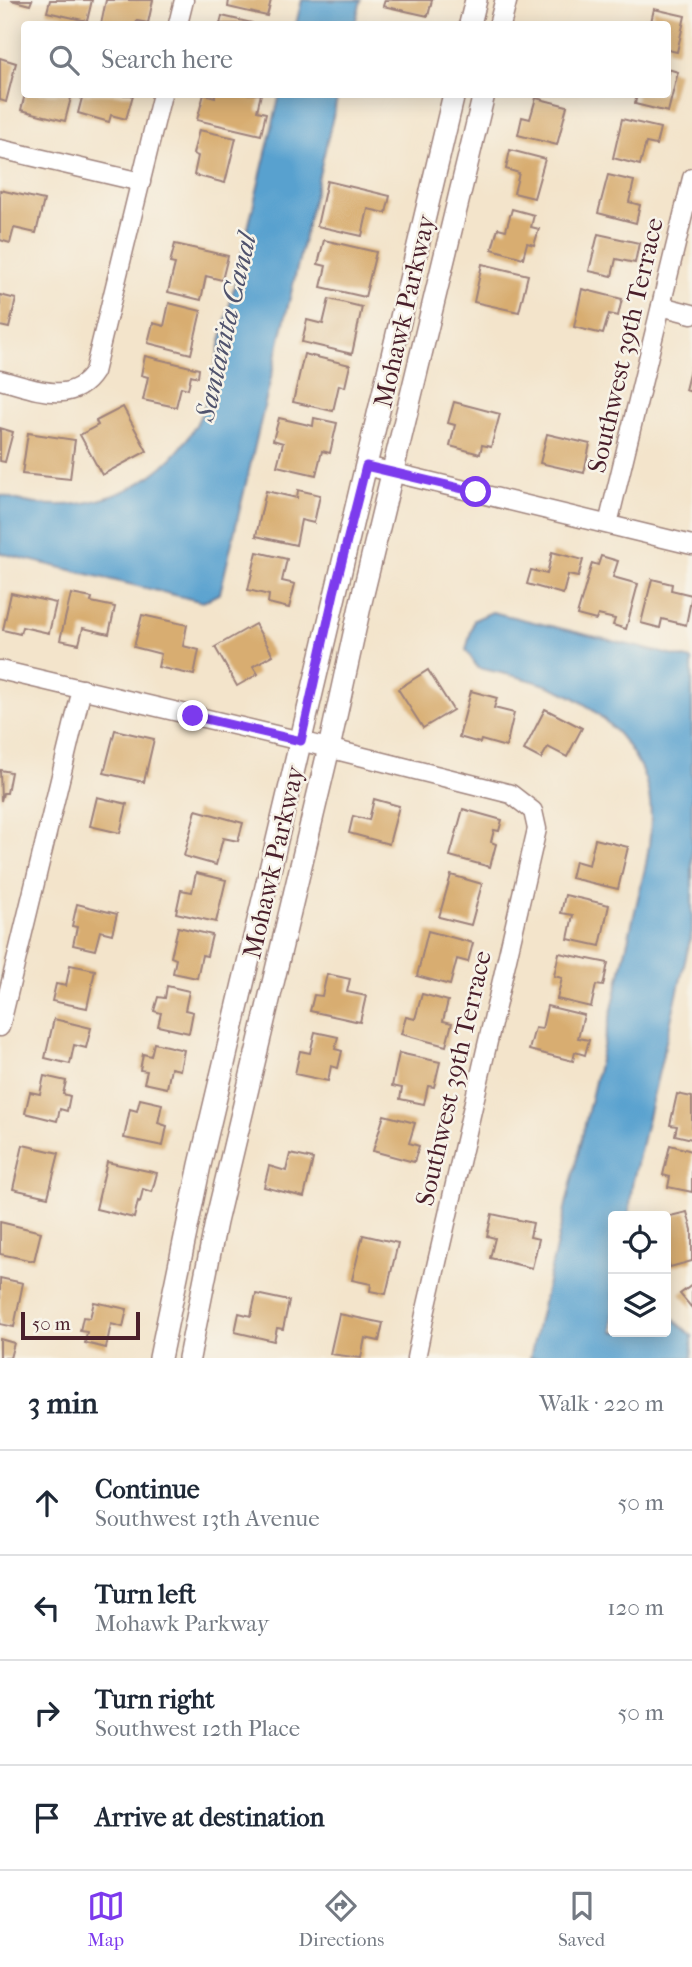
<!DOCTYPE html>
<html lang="en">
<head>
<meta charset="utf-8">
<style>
	:root { --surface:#fff; --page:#f6f6f7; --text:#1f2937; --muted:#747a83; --line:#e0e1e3; --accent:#7c3aed }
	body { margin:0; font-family:"IM FELL French Canon",serif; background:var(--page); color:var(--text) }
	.controls { position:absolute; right:21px; bottom:21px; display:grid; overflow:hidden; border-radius:7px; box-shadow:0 4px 18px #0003 }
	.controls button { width:63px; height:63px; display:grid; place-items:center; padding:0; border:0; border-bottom:2px solid var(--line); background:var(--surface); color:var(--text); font:35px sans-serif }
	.scale { position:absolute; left:21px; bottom:18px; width:119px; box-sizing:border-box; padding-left:7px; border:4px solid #4a1f2b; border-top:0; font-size:19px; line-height:24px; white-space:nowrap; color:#4a1f2b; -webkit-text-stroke:5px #f7f3e8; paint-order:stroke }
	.stop { position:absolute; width:21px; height:21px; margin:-16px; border:5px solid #7c3aed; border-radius:50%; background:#fff }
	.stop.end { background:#7c3aed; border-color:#fff; box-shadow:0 2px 7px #0008 }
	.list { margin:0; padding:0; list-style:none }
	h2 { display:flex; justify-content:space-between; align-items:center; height:91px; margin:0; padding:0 28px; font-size:30px }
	h2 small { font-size:23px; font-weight:400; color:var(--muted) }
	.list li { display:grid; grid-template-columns:46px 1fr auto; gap:21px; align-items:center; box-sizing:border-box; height:105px; padding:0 28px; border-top:2px solid var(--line) }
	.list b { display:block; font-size:26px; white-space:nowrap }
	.list p { margin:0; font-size:23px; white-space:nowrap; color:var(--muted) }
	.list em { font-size:23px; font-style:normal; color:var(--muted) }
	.icon { flex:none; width:38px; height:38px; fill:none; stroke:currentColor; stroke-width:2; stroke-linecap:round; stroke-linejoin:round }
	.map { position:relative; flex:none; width:692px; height:1358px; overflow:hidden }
	.search { position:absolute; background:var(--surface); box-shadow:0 4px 18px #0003; left:21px; right:21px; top:21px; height:77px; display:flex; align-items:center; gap:18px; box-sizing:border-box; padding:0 24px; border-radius:7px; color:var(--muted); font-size:26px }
	.sheet { height:511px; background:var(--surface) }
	nav { display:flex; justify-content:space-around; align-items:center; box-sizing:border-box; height:98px; border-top:2px solid var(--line); background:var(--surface); font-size:19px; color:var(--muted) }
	nav a { display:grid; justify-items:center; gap:4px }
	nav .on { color:var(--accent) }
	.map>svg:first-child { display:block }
	.water { fill:#58a1cf; stroke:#51607d; stroke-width:2 }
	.building { fill:#d8ad71 }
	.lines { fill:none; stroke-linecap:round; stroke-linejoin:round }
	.minor-casing { stroke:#9e827b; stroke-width:21 }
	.tertiary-casing { stroke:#9e827b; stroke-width:24 }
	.minor { stroke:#fff; stroke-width:18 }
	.tertiary { stroke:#fff; stroke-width:21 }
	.route { stroke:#7c3aed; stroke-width:9 }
	.labels { text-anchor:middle; stroke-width:5; stroke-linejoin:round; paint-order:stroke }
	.street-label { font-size:26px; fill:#4a1f2b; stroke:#f7f3e8 }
	.water-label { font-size:28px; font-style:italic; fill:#50536d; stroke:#f7f3e8 }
</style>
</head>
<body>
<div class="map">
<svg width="692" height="1358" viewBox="0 0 692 1358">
	<rect width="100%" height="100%" fill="#f7f3e8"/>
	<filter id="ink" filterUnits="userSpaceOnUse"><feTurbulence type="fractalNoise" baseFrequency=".0143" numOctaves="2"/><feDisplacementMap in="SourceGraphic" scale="14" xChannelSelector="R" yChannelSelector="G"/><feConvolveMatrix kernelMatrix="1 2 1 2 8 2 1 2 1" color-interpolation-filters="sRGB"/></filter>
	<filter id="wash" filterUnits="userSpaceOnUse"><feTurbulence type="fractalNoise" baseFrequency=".00686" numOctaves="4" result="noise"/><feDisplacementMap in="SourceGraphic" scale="28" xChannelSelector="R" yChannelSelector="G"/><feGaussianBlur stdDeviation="1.57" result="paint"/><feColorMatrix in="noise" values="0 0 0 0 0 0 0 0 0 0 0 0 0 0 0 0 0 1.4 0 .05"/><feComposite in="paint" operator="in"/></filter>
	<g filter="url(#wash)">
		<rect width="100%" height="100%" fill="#f3e4cb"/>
		<!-- water -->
		<g class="water">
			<polygon points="302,0 361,0 355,24 296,24"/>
			<path d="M280,94L338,95L220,593L203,602L0,553V495C12,498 24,503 37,504C112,512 181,473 207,400Z"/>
			<path d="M492,612L692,660V932L632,1185L629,1216H613V1332H666V1312L692,1336V1358H530L646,864C650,841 653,818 649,794C640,746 595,703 551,687C528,678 502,673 478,668L466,650L474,620Z"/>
		</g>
		<g id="blocks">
			<!-- building -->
			<g class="building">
				<polygon points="11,0 32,0 30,5"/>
				<polygon points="50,0 92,0 87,21 47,12"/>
				<polygon points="106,0 153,0 148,23 137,21 136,24 101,24"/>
				<polygon points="229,0 271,0 267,16 228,7"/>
				<polygon points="385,0 432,0 428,16 383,6"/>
				<polygon points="654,9 685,16 677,52 668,50 668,24 646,24 647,21 651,22"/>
				<polygon points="222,16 252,23 252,24 220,24"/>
				<polygon points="0,58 16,63 6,102 0,100"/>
				<polygon points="668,69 678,72 668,112 635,104 637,94 668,94"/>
				<polygon points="25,94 72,94 65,121 21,110"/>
				<polygon points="83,94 133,95 126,119 111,115 109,122 78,113"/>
				<polygon points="204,94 215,97 215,94 261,94 257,111 266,113 261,135 197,120"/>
				<polygon points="536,98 567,106 557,145 518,135 522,117 530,119"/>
				<polygon points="622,119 660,128 656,145 646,143 640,165 613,158"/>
				<polygon points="199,130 236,138 225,183 194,175 198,156 193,154"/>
				<polygon points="510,150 545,159 534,198 514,193 519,173 506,169"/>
				<polygon points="608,175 634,181 629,202 640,205 636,223 598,213"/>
				<polygon points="327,181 390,196 386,213 368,209 362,236 317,226"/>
				<polygon points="0,190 44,200 36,233 14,228 10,243 0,240"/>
				<polygon points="512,209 534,215 531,227 539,229 534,245 527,243 523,258 492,249 498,228 506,230"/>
				<polygon points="598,234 639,243 635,263 616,259 612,276 589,271"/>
				<polygon points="324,240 376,252 365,297 321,287 326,266 318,264"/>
				<polygon points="175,244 228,256 222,280 206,276 201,300 168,292 175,264 170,263"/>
				<polygon points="482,264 528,275 519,312 474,302"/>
				<polygon points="582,289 622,299 618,316 609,314 603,334 574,327"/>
				<polygon points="0,295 16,299 9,328 0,326"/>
				<polygon points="329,299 362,307 352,354 302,342 307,320 323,324"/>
				<polygon points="169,303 201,311 191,354 148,343 153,323 164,326"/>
				<polygon points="304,354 350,365 345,387 339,385 333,411 293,402"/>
				<polygon points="145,356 199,369 198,377 191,375 188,389 181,387 176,407 143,400 148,377 141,375"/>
				<polygon points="691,366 692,366 692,392 685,390"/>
				<polygon points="454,402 500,414 491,447 482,445 480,454 450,446 455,425 448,423"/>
				<polygon points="123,407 147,451 102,475 80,435 98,425 96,421"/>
				<polygon points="279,418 313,426 314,418 337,423 330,453 322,451 316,475 277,466 283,443 273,440"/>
				<polygon points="0,428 13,432 5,462 0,461"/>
				<polygon points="28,433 75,440 70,479 22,474"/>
				<polygon points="547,434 590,444 584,473 540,463"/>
				<polygon points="298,490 320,495 314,523 301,520 296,545 256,536 266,491 297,498"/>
				<polygon points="257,552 287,559 282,581 295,584 289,608 268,603 269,595 248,590"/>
				<polygon points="552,552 583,560 578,577 568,575 563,594 527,584 531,570 547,574"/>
				<polygon points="601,556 618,561 613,577 638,584 626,629 613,625 615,619 598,615 596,620 577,615 592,563 598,565"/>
				<polygon points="652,579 672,584 671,590 692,595 686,625 662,619 660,628 641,623"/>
				<polygon points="11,593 56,603 49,633 22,627 20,634 3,630"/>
				<polygon points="71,594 92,598 91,602 115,607 109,634 83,628 79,644 60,640"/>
				<polygon points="142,615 187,625 183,646 199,650 194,675 158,667 161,654 134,647"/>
				<polygon points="255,624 273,655 253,666 258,674 237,686 215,647"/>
				<polygon points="428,670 453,710 423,728 398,689"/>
				<polygon points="471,691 497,698 494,708 514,713 506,747 481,740 480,743 459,737"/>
				<polygon points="545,709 582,728 567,757 548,747 541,759 524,750"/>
				<polygon points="115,730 154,739 144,782 104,773"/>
				<polygon points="0,770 11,772 7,793 3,793 1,801"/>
				<polygon points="97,797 127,804 120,833 90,826"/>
				<polygon points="374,799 399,806 389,844 349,833 353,816 369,820"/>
				<polygon points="463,809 502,820 499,831 494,830 491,842 496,844 490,867 450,856"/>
				<polygon points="196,810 243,823 238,841 223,838 216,865 184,856"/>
				<polygon points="595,839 628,847 618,889 571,878 575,861 589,865"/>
				<polygon points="196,873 226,880 216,922 176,913 181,890 192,892"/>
				<polygon points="451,875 482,884 471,925 439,917"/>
				<polygon points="565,895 609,905 600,946 568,939 573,915 561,913"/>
				<polygon points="77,904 117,914 112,934 100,931 95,950 73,945 77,927 72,926"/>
				<polygon points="178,927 212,935 207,956 202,955 197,978 173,973 176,959 171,957"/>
				<polygon points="428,931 473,943 468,962 457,959 450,985 417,976"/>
				<polygon points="559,953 608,963 603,986 596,985 591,1007 557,999 562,978 554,976"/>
				<polygon points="70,965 95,970 87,1008 52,1001 56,984 66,986"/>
				<polygon points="327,974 350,979 347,992 366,996 360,1022 310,1011 314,995 322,996"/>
				<polygon points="167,986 189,991 185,1010 193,1012 189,1033 158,1026 161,1013 154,1011 158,997 165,998"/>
				<polygon points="422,994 448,1001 443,1021 452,1023 446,1046 401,1034 406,1017 415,1019"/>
				<polygon points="547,1006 584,1015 578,1038 589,1040 585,1055 575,1052 573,1061 529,1050 535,1028 542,1029"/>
				<polygon points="54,1019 91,1028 86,1048 74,1045 70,1064 45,1058"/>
				<polygon points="315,1032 338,1037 335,1049 342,1051 338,1068 331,1066 328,1081 295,1074 300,1051 310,1053"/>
				<polygon points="154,1043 184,1050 180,1070 171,1068 167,1088 144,1083 147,1071 140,1070 143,1054 151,1056"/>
				<polygon points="399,1053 440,1062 434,1087 428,1086 424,1104 400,1099 402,1088 392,1086"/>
				<polygon points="44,1076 66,1081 63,1094 70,1096 67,1111 60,1109 57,1121 25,1113 30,1092 40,1094"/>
				<polygon points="677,1094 692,1097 692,1139 675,1135 677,1126 670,1125"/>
				<polygon points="140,1099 162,1104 158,1123 167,1126 163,1146 124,1138 130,1109 137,1111"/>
				<polygon points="384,1115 415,1123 409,1143 419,1146 414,1162 373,1151"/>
				<polygon points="23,1145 59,1153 48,1197 13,1189"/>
				<polygon points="670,1145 692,1151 692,1192 668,1187 670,1177 663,1175"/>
				<polygon points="290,1154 313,1159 304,1197 264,1187 269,1166 286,1171"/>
				<polygon points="107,1162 157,1173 152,1192 143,1189 140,1202 138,1201 134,1218 96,1209"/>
				<polygon points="687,1212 692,1230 692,1261 670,1267 666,1251 666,1217"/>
				<polygon points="492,1214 533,1223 530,1237 539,1239 532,1268 490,1258 495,1238 487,1236"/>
				<polygon points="0,1222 41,1232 34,1261 0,1254"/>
				<polygon points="363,1235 398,1243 386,1294 370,1291 371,1284 352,1280"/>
				<polygon points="0,1278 23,1283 14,1327 0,1324"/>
				<polygon points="692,1285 692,1308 680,1294"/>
				<polygon points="256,1294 289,1301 283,1329 277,1328 274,1341 235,1332 239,1313 251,1316"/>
				<polygon points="94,1302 127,1309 123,1327 111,1324 106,1348 85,1343 87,1332 80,1331 83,1317 90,1318"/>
				<polygon points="339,1314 383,1323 379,1341 365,1338 361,1358 330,1354"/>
				<polygon points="0,1339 14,1343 10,1358 0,1358"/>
			</g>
		</g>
	</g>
	<g filter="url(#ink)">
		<use href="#blocks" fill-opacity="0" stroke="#9e827b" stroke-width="2"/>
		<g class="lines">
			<!-- minor casing -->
			<g class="minor-casing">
				<g id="minor">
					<polyline points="178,24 184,0"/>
					<polyline points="0,149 141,182"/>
					<polyline points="661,306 692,314"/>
					<path d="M0,380C33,388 72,407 94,372L162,94"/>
					<polyline points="366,466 692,545"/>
					<polyline points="608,524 692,178"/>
					<polyline points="0,670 288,738 511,794 533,811 537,829 425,1314 416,1358"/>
					<polyline points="0,1027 82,689"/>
				</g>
			</g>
			<!-- tertiary casing -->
			<g class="tertiary-casing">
				<g id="tertiary">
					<polyline points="470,24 476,0"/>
					<polyline points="500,24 506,0"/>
					<polyline points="160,1358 200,1165 454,94"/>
					<polyline points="189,1358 216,1222 329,748 361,602 484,94"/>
				</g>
			</g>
			<!-- minor -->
			<use href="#minor" class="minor"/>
			<!-- tertiary -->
			<use href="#tertiary" class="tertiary"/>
		</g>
	</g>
	<g class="lines" filter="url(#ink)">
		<!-- route -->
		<polyline class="route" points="193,716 301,741 334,593 366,466 476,492"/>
	</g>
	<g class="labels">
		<!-- street labels -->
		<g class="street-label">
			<text transform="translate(404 311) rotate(-77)" y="9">Mohawk Parkway</text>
			<text transform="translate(625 345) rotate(-77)" y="9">Southwest 39th Terrace</text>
			<text transform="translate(273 862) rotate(-77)" y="9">Mohawk Parkway</text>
			<text transform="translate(453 1078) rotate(-77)" y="9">Southwest 39th Terrace</text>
		</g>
		<!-- water labels -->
		<g class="water-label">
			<text transform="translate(225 327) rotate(-77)" y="10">Santanita Canal</text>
		</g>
	</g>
</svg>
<div class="controls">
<button><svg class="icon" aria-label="locate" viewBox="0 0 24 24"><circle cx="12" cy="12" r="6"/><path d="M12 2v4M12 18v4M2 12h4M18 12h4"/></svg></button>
<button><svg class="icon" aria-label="layers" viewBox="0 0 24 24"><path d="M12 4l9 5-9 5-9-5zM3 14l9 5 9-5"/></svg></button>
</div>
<div class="scale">50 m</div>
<div class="stop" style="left:476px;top:492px"></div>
<div class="stop end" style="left:193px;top:716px"></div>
<div class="search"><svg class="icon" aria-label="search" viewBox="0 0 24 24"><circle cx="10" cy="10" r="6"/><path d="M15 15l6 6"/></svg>Search here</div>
</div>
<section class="sheet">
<h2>3 min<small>Walk · 220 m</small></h2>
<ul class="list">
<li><svg class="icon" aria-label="ahead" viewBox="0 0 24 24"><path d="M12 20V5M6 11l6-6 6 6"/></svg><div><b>Continue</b><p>Southwest 13th Avenue</p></div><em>50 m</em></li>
<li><svg class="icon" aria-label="left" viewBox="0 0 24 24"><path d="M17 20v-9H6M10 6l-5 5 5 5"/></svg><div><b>Turn left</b><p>Mohawk Parkway</p></div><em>120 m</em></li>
<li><svg class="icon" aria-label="right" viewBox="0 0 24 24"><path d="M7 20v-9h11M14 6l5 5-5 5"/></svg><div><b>Turn right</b><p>Southwest 12th Place</p></div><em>50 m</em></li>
<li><svg class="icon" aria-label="arrive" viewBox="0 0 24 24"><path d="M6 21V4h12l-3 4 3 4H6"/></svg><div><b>Arrive at destination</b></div></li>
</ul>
</section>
<nav>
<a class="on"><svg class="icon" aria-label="map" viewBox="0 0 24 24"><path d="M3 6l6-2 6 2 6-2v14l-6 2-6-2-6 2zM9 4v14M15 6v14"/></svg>Map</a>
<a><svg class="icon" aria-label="directions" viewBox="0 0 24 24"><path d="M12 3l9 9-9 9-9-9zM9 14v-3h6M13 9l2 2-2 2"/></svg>Directions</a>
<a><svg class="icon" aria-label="saved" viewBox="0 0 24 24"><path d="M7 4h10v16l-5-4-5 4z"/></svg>Saved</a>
</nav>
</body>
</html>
